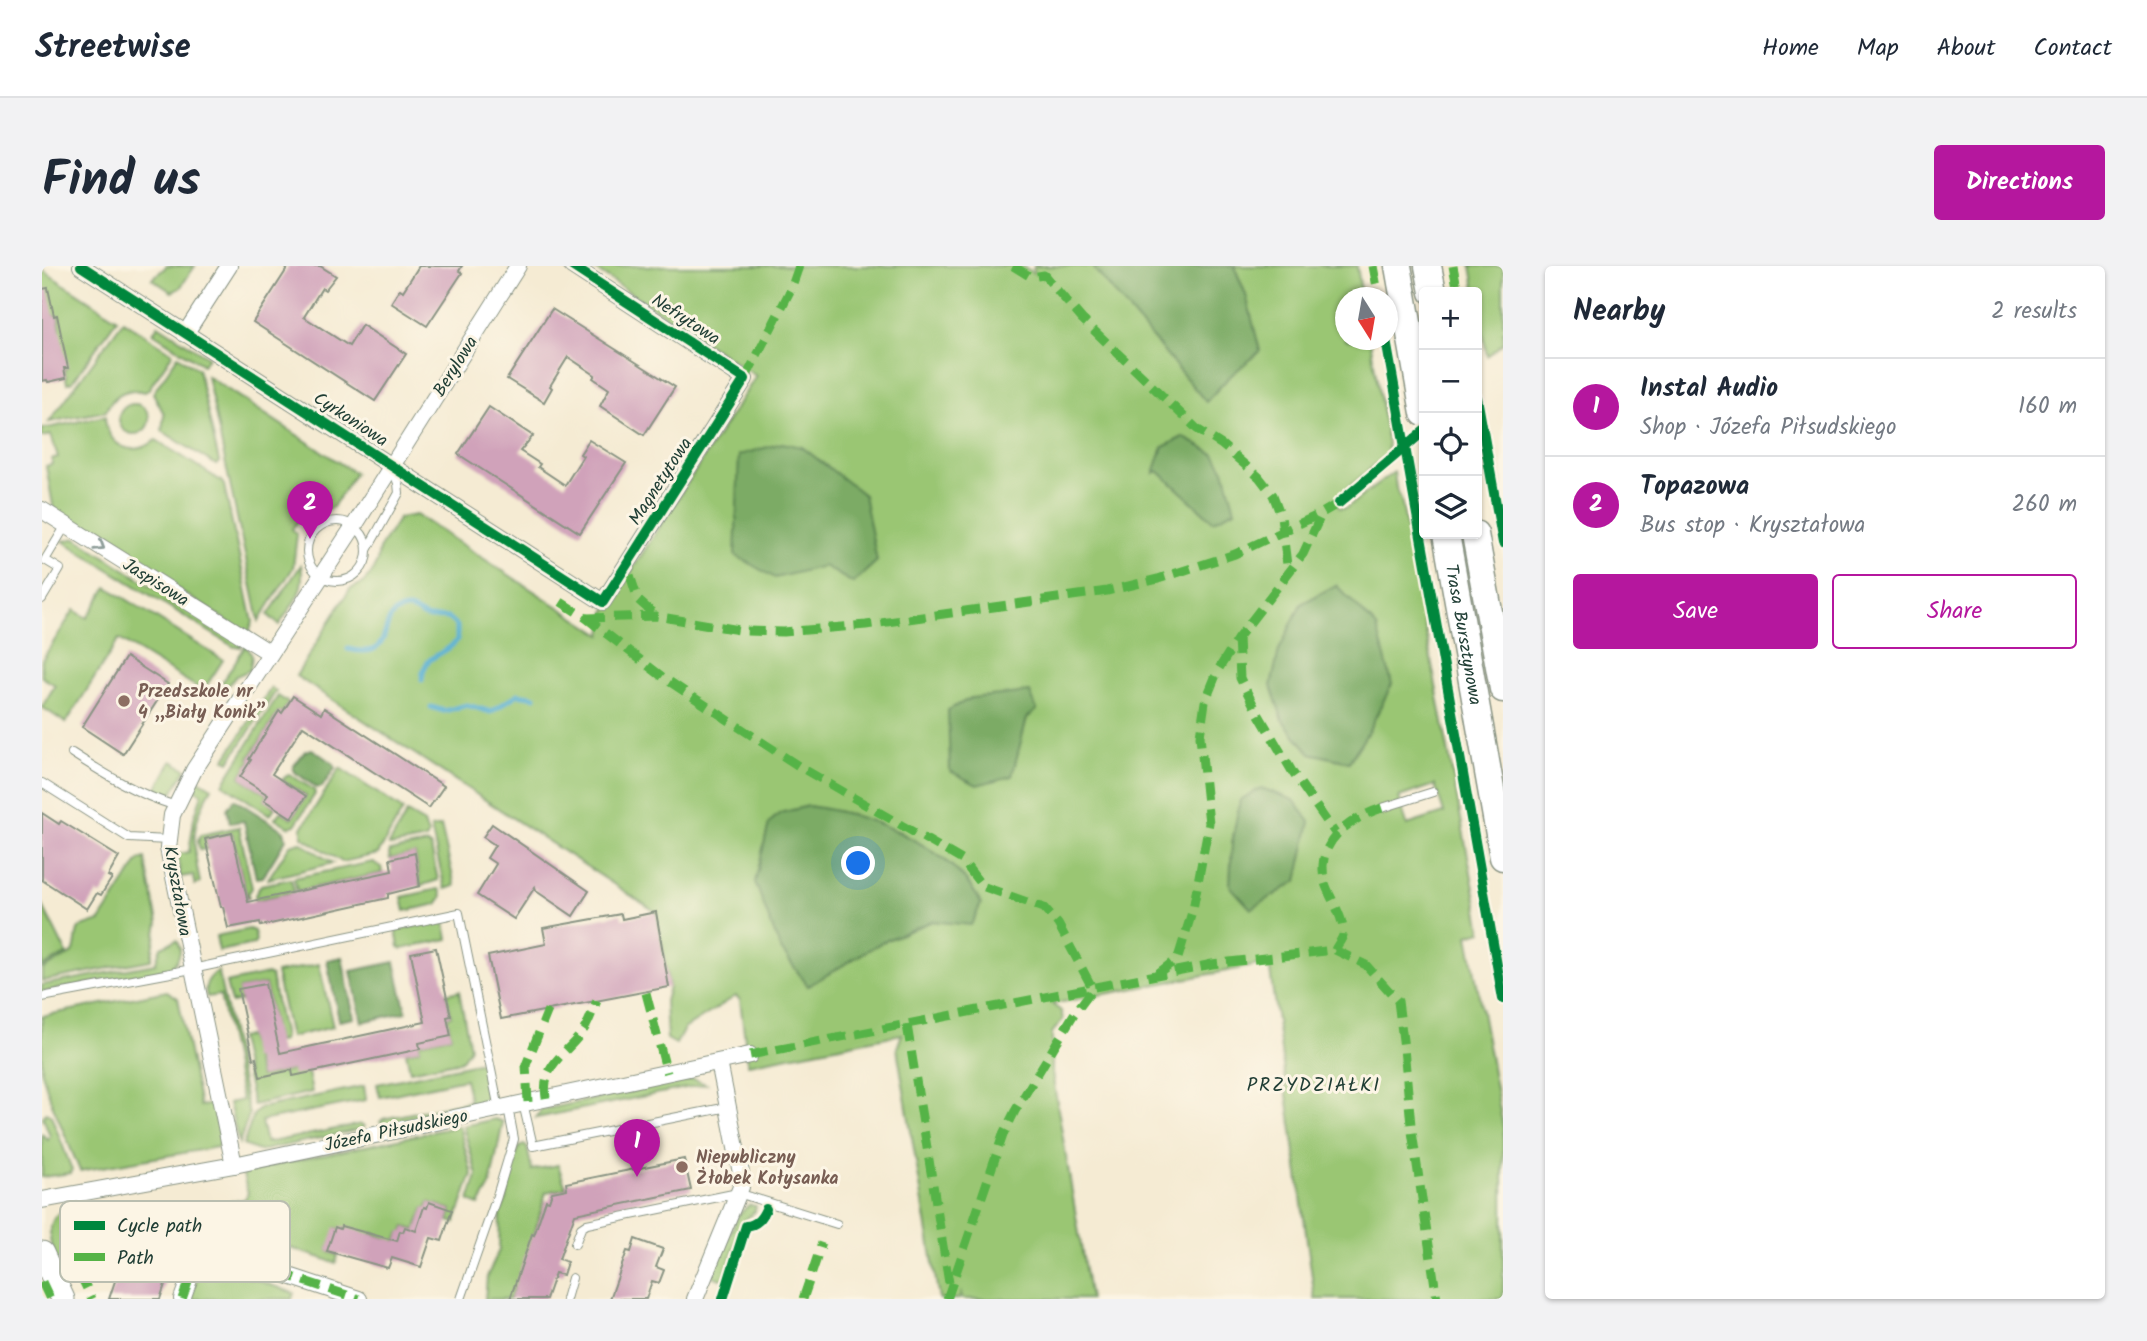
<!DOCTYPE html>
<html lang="en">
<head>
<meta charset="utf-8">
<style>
	:root { --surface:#fff; --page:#f2f2f3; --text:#1f2937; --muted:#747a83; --line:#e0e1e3; --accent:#b5179e }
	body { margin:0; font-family:Kalam,sans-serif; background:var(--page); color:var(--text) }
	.controls { position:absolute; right:21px; top:21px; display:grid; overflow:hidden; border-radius:7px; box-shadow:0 2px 5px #0004 }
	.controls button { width:63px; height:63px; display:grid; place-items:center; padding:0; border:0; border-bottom:2px solid var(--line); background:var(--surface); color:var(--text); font:35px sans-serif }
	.compass { position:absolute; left:1293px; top:21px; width:63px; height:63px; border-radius:50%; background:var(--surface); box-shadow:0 2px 5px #0004; rotate:169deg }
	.you { position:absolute; left:817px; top:598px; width:24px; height:24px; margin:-18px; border:5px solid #fff; border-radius:50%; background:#1a73e8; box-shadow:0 0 0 10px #1a73e833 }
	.badge { display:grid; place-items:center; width:46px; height:46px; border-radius:50%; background:var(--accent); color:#fff; font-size:23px; font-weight:700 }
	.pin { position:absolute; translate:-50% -58px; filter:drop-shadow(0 2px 4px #0008) }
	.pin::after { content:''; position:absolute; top:37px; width:24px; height:21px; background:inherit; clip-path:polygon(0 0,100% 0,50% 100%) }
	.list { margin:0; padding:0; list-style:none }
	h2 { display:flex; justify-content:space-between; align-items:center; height:91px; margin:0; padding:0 28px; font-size:30px }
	h2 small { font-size:23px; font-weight:400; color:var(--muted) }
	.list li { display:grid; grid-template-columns:46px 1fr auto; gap:21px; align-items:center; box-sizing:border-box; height:98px; padding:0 28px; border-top:2px solid var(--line) }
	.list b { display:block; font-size:26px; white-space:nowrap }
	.list p { margin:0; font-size:23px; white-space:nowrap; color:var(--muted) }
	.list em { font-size:23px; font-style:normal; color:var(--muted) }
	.actions { display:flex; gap:14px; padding:21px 28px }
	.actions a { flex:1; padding:16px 0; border:2px solid var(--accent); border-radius:7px; text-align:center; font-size:24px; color:var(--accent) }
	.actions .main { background:var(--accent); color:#fff }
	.icon { flex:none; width:38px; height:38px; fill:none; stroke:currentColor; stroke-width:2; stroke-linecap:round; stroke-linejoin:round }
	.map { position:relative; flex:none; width:1461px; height:1033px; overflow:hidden; border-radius:7px }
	header { display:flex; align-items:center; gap:42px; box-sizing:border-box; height:98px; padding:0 35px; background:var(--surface); border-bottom:2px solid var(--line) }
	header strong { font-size:33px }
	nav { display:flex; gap:38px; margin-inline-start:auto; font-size:24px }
	.intro { display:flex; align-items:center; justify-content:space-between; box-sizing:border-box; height:168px; padding:0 42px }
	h1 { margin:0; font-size:49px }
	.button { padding:18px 32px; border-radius:7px; background:var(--accent); color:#fff; font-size:24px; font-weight:700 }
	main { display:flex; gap:42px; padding:0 42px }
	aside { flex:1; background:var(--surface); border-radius:7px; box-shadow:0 2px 5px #0004 }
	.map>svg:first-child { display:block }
	.green { fill:#9ac673; stroke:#5c8254; stroke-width:2; fill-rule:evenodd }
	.forest { fill:#7bab65; stroke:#4d744c; stroke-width:2 }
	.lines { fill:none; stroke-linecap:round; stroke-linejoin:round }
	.stream { stroke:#54afd2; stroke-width:5 }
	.building { fill:#d0a2ba }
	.lane-casing { stroke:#8a9484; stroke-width:10 }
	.street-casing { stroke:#8a9484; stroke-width:18 }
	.secondary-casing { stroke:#8a9484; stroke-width:25 }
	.primary-casing { stroke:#8a9484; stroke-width:29 }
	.lane { stroke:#fff; stroke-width:8 }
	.street { stroke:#fff; stroke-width:16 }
	.secondary { stroke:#fff; stroke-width:23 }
	.primary { stroke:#fff; stroke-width:26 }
	.quiet { stroke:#55b346; stroke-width:9; stroke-dasharray:18 9; stroke-linecap:butt }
	.cycleway-casing { stroke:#fcf5e5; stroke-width:15 }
	.cycleway { stroke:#00873e; stroke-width:10 }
	.oneway { stroke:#8f9e9a }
	.education-dot { fill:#8d6e63; stroke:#fcf5e5; stroke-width:2.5 }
	.labels { text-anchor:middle; stroke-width:6; stroke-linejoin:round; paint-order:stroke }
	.street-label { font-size:18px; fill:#1f3d34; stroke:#fcf5e5 }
	.education-label { font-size:18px; font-weight:bold; fill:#785e54; stroke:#fcf5e5; text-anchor:start }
	.neighbourhood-label { font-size:19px; letter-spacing:2px; fill:#1f3d34; stroke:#fcf5e5 }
	.key { fill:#fcf5e5; stroke:#babeb0; stroke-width:2 }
	.key-label { font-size:19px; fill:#1f3d34 }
</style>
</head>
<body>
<header>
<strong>Streetwise</strong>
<nav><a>Home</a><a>Map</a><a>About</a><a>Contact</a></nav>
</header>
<div class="intro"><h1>Find us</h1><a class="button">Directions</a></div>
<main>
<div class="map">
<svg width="1461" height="1033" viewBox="0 0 1461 1033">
	<rect width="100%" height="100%" fill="#fcf5e5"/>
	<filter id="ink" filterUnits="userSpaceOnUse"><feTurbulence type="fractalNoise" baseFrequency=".0143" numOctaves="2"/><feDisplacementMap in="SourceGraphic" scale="14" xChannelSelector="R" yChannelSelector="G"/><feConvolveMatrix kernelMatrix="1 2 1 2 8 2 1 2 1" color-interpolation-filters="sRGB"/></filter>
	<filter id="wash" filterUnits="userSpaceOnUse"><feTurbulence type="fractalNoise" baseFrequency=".00686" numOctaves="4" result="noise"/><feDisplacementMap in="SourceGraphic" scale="28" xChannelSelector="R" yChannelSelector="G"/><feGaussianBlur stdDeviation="1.57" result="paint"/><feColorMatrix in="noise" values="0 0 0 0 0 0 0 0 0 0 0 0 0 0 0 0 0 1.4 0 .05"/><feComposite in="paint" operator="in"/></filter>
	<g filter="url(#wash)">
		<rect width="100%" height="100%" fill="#f5ebd3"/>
		<!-- green -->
		<g class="green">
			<polygon points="125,0 153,0 138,22 130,26 110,13"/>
			<path d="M548,0H981L991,7L992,0H1052L1053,4L1164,135L1186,112L1204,29L1192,0H1315L1320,31L1304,32V74H1328L1346,178L1345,188L1292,234L1298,242H1304L1352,206L1354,222L1359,233L1440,665L1426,669L1461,861V1033H1273L1227,697L1010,738L1019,745L1021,753L1010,767V807L1048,1033H920L919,1028L917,1033H897L855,782L860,768L706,798L698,734L694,730L642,763L634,778L625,773L623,735L627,721L614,646L254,410L308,323L321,317L329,308L335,296L337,283L357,252L374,249L560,369L563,346L714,110ZM1116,204L1193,244L1171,254ZM835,295L811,317L782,300ZM1393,519L1402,547L1365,559L1357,531ZM766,540L798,546L858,566L905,596L928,658L890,655L840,676L766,720Z"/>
			<polygon points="1429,0 1461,0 1461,77 1445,90"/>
			<polygon points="0,4 75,53 30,116 25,117 22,102 25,102 15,64 18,63 16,50 12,50 0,41"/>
			<path d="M81,55L131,87L106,124L103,126C85,121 72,128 64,145L7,156Z"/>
			<polygon points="116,59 166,91 161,99 111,67"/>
			<polygon points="136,90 156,103 177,196 174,199 120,165 122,148 111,127"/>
			<polygon points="165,110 313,207 291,241 271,250 263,256 258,253 250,263 255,268 251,302 217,355"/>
			<circle cx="92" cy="153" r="15"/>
			<path d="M63,150C64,180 90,193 114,174L179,215L182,219L211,356L206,368L12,245L4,200L10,198V193L16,191L9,169L0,171V163Z"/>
			<polygon points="34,272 199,377 199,381 192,381 21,275"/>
			<path d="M259,299C264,326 251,337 237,359L226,349Z"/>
			<polygon points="65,321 181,394 161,425 77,373 24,457 0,441 13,419 0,411 0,394 32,344 45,352"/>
			<polygon points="204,379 210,390 208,404 194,410 185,421 179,418"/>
			<polygon points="229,422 234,425 187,496 183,493"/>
			<polygon points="236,430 247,437 240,447 237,446 207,492 209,494 198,511 226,529 223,534 233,541 228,549 181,518"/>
			<polygon points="130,495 144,503 128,531 112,527"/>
			<polygon points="298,502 361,544 336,588 300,596 260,571 260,562"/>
			<polygon points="247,508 272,524 273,528 253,559 247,561 233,552 239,545 250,552 264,530 240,514"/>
			<path d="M155,513L170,522C148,558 150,577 158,617L153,619L151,609L138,611L136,588L147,586L152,552L160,528L150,522Z"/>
			<polygon points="365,547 382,557 386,569 384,573 349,580 347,579"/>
			<polygon points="399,560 413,620 403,623 389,562"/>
			<polygon points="197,561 210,622 206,628 207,632 205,632 190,567 164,573 166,583 158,584 156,576 158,569"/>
			<polygon points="258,576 291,597 226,613 248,579"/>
			<polygon points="385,578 389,581 396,614 378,620 373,588 348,593 347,588 348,585"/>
			<path d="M103,592L116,657L109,694L0,715V703L31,687C35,680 33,670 37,662L58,655L97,594Z"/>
			<polygon points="331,596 339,601 340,607 255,625 252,612"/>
			<polygon points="249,613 252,626 214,634 213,629 219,619"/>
			<polygon points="396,623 398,624 400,631 395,638 363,645 360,631"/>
			<polygon points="0,638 25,688 0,701"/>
			<polygon points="393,656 403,657 406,673 360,683 357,681 354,664"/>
			<polygon points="207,663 212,665 214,675 212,678 177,685 174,670"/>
			<path d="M135,674C142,684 136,697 126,703L0,726V719L113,698L119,681Z"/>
			<polygon points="277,698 291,761 248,771 234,707"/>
			<path d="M176,705L207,849L197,877L187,837L200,834L178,729L165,731C161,719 166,712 176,705Z"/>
			<polygon points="225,708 229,710 242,771 240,775 235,776 223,718 197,723 199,735 189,737 184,717"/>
			<polygon points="125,725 136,732 158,840 171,838 178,871 176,881 38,905 10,838 0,807 0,750"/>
			<polygon points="417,725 428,782 419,795 368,805 364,786 378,783 377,777 409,770 405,751 409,750 404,728"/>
			<polygon points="206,770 218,811 250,804 266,807 270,826 211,839 197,772"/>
			<polygon points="440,796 446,827 439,838 342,859 338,856 341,853 428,835 423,813 338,831 335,818"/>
			<polygon points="651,813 664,818 494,852 499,844"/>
			<polygon points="322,820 324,834 219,855 224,877 319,858 322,860 320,863 217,885 201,879 212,848 219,842"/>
			<polygon points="4,847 9,849 30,904 29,907 0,911 0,868 6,874 8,870 1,851"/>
			<polygon points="453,853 461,856 448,920 437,939 427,935 435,909 421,860"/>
			<polygon points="417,860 430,908 413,957 407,955 410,944 387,936 385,942 382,942 373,964 363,961 361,966 358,966 354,976 330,967 329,970 294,962 286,985 296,989 294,997 218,972 221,962 211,959 208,969 175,945 165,943 165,940 203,933 206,927 201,909 206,905"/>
			<polygon points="482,879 485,881 490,904 516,899 524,922 504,926 477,1023 472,1021 468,1033 443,1033 445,1011 457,984 458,948 465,932 468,910 477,881"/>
			<path d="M35,938L39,963L28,998L17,1003C5,976 0,946 35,938Z"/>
			<polygon points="707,939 714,940 713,945 700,957 682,1014 670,1010 696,949"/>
			<polygon points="161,995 252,1027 250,1033 148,1033"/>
		</g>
		<!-- forest -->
		<g class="forest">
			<polygon points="1052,0 1192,0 1204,29 1218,85 1186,112 1164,136 1053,4"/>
			<polygon points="1141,171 1172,188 1182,204 1193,244 1171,255 1116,205 1112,207 1121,181"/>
			<polygon points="740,177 760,181 822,229 835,295 811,317 782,300 733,312 693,289 697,189"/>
			<polygon points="1294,319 1335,361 1350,418 1326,466 1307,496 1268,487 1241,455 1229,420 1237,384 1259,338"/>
			<polygon points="988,426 995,444 985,452 970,510 935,519 908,505 906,444 929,432"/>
			<polygon points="270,483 292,498 293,502 280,521 275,522 253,506 251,501 263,485"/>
			<polygon points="1219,522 1252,534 1268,556 1255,615 1209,643 1188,620 1190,576 1198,534"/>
			<polygon points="192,533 242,565 244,573 221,611 214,612 202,555 188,557 185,543"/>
			<path d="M766,540C826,548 912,580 939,638L929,659L890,655L840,676L766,720L738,682L713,616L727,557L738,547Z"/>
			<polygon points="300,691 312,752 297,755 285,694"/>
			<polygon points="353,696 364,746 320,756 309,705"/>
		</g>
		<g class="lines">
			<!-- stream -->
			<g class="stream">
				<path d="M306,383C360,396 330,346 364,343C373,342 377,349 384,351C391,354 398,350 406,352L415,360V374C402,392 382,385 380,414"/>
				<polyline points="389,441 402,445 425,439 449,446 476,428 493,431"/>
			</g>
		</g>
		<g id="blocks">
			<!-- building -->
			<g class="building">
				<polygon points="247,0 278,0 294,10 283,24 280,22 262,51 307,80 320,59 364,88 333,135 211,56"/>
				<polygon points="377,0 420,0 417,5 420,7 385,60 349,37 358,23 361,25"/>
				<polygon points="6,22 12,50 15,49 26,102 22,102 24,112 6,116 5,114 0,115 0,23"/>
				<polygon points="510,43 633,121 602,169 558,140 567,123 551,112 553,109 526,91 508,120 510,122 502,136 465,113"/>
				<polygon points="447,141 491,170 478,185 498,198 496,201 523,219 541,190 538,188 547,174 584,197 538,267 416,188"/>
				<polygon points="84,391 126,418 81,488 40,461"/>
				<polygon points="251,430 279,448 282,442 402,520 387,542 261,460 230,508 264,530 250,552 222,534 226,529 198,511 209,494 207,493 237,445 240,447"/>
				<polygon points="0,547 17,558 19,555 77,591 66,610 70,612 59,629 55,627 45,643 0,614"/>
				<polygon points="450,558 547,625 531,650 494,625 493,621 472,653 435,629 454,598 445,592 453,579 441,571"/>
				<polygon points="190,567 206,636 350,605 348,593 373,587 378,620 346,628 346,632 219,660 218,656 186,662 181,641 179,641 163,573"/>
				<polygon points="614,646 627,721 459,753 446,690 504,678 501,662 579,648 580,653"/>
				<polygon points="394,682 409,750 405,751 409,770 377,777 378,783 364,786 251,810 250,804 218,811 214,792 211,793 196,723 223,718 238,787 383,756 369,687"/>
				<polygon points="642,893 649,924 533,948 517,993 525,996 521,1009 513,1007 504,1033 468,1033 490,968 492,969 504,934 507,935 510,926 525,923 524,917"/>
				<polygon points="387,936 410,944 400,975 389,972 379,1001 350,992 346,1002 285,985 293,961 298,963 299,960 355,975 358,965 361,966 363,961 374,965 382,941 385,942"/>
				<polygon points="124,954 154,964 141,998 131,995 118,1033 67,1033 74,1012 49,1004 52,993 78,1000 88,970"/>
				<polygon points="593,973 621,983 614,1001 622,1004 617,1017 610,1015 604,1033 568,1033 585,985 589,986"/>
			</g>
		</g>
	</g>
	<g filter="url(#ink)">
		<use href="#blocks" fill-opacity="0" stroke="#8a9484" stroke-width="2"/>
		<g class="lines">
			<!-- lane casing -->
			<g class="lane-casing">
				<g id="lane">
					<circle cx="295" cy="285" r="30"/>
					<polyline points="325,284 357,227 356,217 350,202"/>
					<polyline points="0,333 18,303 3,294 24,259"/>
					<path d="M30,487C64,509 95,528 134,540"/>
					<polyline points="0,517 87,572 126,574"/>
					<polyline points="1340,542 1391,526"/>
					<polyline points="0,731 150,703 417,647 457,843"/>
					<polyline points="481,837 491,880 686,841"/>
					<polyline points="533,978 539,962 545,958 696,927 795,958"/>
					<polyline points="419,1033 454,933 472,873 466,841"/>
					<polyline points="524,1033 530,1012"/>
				</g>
			</g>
			<!-- street casing -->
			<g class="street-casing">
				<g id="street">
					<polyline points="39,0 561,336 703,113 530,0"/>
					<polyline points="143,68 187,0"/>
					<polyline points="0,244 228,387"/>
					<polyline points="192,899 126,582 130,549 152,504 312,260 476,0"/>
					<polyline points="0,934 192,899 708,789"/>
					<polyline points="140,1033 157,986 162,982 317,1033"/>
					<polyline points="653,1033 699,921 699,907 677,796"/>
				</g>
			</g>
			<!-- secondary casing -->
			<g class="secondary-casing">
				<polyline id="secondary" points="0,987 21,1033"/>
			</g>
			<!-- primary casing -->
			<g class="primary-casing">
				<g id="primary">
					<polyline points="1356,0 1382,147"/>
					<polyline points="1386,0 1391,26"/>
					<path id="s1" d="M1404,268L1461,591"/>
					<polyline points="1433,268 1461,423"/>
				</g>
			</g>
			<!-- lane -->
			<use href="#lane" class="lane"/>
			<!-- street -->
			<use href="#street" class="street"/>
			<!-- secondary -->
			<use href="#secondary" class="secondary"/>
			<!-- primary -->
			<use href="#primary" class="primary"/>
			<!-- quiet -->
			<g class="quiet">
				<polyline points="971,0 989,11 1002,9 1040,53 1155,163 1180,179 1217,211 1231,229 1239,250 1246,307"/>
				<polyline points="1331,0 1337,32"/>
				<polyline points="1411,0 1416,26"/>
				<polyline points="703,113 749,23 757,0"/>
				<polyline points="588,309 596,334 614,350"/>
				<polyline points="519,336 544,352 622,412 758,501 920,594 940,620 1002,642 1016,658 1051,723 1032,748 973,845 961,869 905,1033"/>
				<polyline points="544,352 614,350 703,365 742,366 824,359 1065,325 1116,313 1193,288 1280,247 1297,237"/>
				<polyline points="1196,372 1198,412 1213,442 1251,507 1293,567"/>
				<path d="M1293,684C1295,679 1300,674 1301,669C1303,652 1288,633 1283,617C1272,576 1307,553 1340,542"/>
				<polyline points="1115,708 1136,692 1151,643 1167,557 1158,470 1163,436 1176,404 1196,372 1261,288 1280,247"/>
				<polyline points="604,727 625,807"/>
				<polyline points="865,759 908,1023"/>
				<polyline points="708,789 1170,698 1293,684 1324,699 1356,735 1362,782 1369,859 1395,1033"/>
				<path d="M504,832C499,798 524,789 540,766C547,758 550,745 555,735"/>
				<polyline points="486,836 484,799 506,744"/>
				<polyline points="37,1006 50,1033"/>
				<polyline points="0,1016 8,1033"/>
				<polyline points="140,1033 157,986 162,982 317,1033"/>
				<polyline points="761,1033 780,977"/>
			</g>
			<!-- cycleway casing -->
			<g class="cycleway-casing">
				<g id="cycleway">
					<polyline points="39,0 561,336 703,113 530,0"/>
					<polyline points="1344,74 1461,733"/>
					<polyline points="1435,132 1461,277"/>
					<polyline points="1297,237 1382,165"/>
					<path d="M681,1033L704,960C715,959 720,952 724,943"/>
				</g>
			</g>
			<!-- cycleway -->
			<use href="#cycleway" class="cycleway"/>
		</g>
		<!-- one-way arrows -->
		<defs><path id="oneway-chevron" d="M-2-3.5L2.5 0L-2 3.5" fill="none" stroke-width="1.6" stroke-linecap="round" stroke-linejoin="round" transform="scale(1.75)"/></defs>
		<use class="oneway" href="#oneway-chevron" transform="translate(58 280) rotate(32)"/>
	</g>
	<!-- markers -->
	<g class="education-dot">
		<circle cx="82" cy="435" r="7"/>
		<circle cx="640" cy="901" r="7"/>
	</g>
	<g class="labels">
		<!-- street labels -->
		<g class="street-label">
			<text transform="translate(644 53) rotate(33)" y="6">Nefrytowa</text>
			<text transform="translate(413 100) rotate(-58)" y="6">Berylowa</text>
			<text transform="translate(309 153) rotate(33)" y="6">Cyrkoniowa</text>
			<text transform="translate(618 215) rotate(-57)" y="6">Magnetytowa</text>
			<text transform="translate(114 316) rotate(32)" y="6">Jaspisowa</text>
			<text dy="6" stroke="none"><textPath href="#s1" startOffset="102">Trasa Bursztynowa</textPath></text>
			<text transform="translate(136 625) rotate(80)" y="6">Kryształowa</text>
			<text transform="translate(354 864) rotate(-12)" y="6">Józefa Piłsudskiego</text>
		</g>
		<!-- education labels -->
		<g class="education-label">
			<text x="96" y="431">Przedszkole nr<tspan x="96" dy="21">4 „Biały Konik”</tspan></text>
			<text x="654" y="897">Niepubliczny<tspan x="654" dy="21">Żłobek Kołysanka</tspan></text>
		</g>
		<!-- neighbourhood labels -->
		<g class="neighbourhood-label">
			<text x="1272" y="825">PRZYDZIAŁKI</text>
		</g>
	</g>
	<!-- legend -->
	<rect x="18" y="935" width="230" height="81" rx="10" class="key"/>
	<rect x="32" y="955" width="31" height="9" fill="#00873e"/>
	<rect x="32" y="987" width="31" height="8" fill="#55b346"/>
	<g class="key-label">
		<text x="75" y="966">Cycle path</text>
		<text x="75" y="998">Path</text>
	</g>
</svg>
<div class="controls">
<button>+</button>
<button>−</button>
<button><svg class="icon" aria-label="locate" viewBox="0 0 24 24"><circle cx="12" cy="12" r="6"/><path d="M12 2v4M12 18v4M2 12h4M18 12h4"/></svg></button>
<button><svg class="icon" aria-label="layers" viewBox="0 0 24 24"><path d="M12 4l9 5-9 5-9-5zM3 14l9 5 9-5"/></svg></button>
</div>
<svg class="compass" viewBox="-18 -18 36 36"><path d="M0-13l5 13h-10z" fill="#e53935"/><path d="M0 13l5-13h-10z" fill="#747a83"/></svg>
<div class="you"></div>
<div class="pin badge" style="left:595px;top:911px">1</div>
<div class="pin badge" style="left:268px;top:273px">2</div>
</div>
<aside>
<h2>Nearby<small>2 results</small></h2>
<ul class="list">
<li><span class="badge">1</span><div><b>Instal Audio</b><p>Shop · Józefa Piłsudskiego</p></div><em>160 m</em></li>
<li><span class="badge">2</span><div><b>Topazowa</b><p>Bus stop · Kryształowa</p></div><em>260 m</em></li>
</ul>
<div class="actions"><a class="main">Save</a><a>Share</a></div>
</aside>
</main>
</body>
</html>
